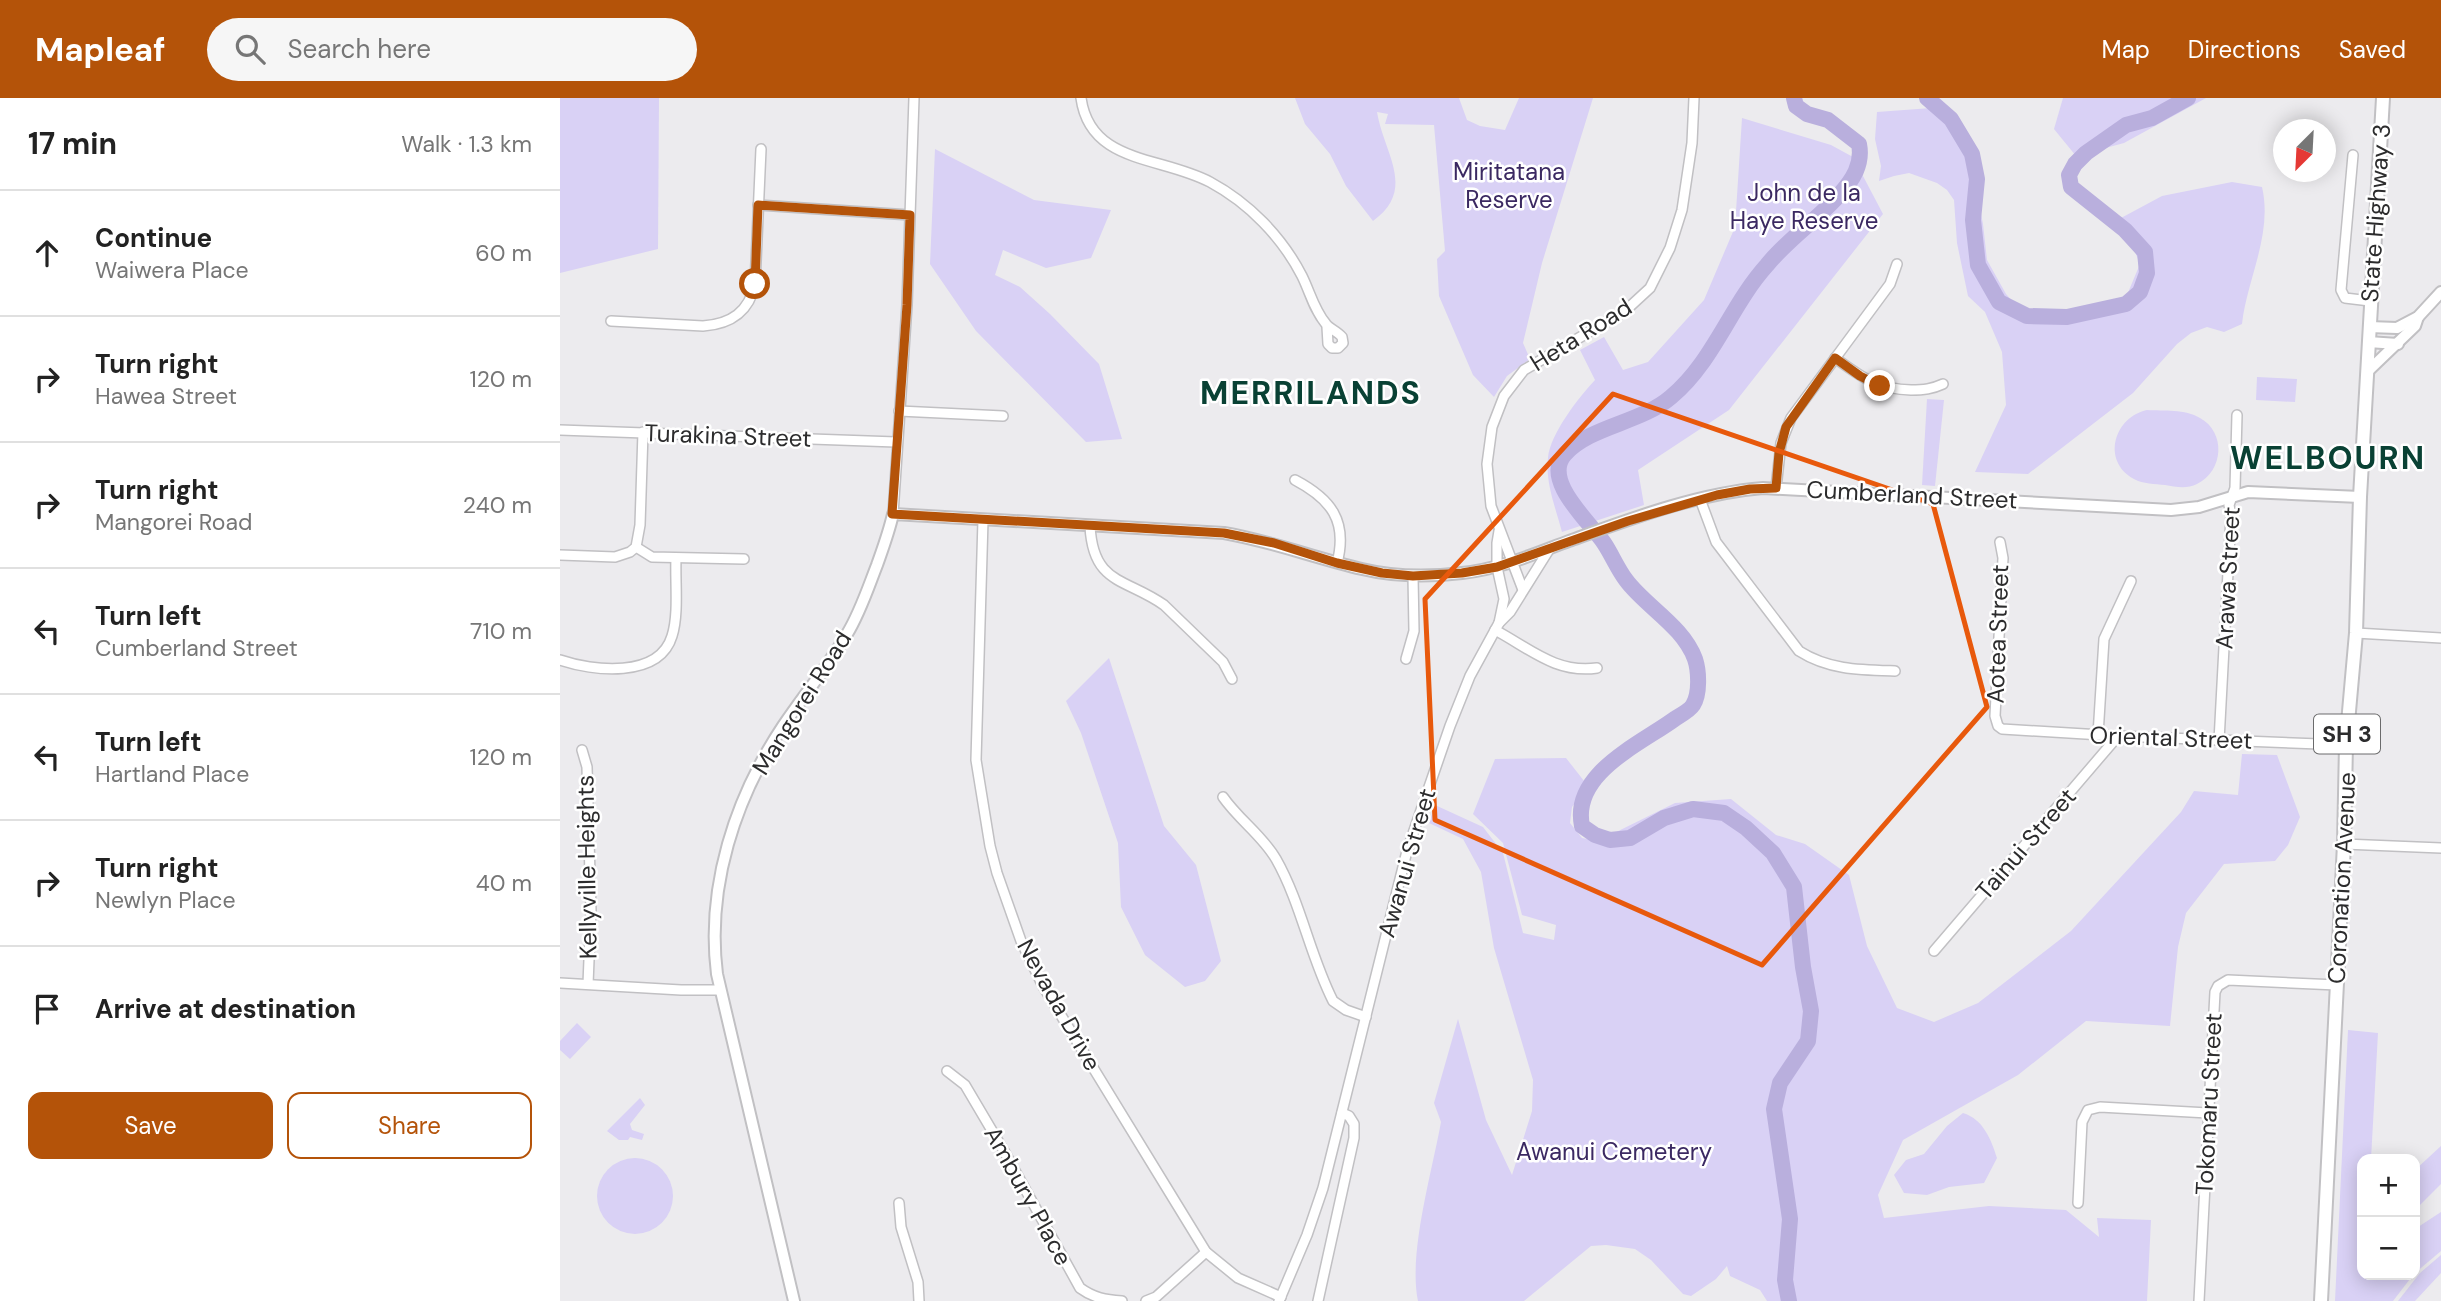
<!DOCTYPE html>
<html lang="en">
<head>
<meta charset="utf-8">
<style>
	:root { --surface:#fff; --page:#f6f6f6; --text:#222; --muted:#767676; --line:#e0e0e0; --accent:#b45309 }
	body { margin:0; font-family:"DM Sans",sans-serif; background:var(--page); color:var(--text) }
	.controls { position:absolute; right:21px; bottom:21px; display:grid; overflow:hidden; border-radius:14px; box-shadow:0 4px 18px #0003 }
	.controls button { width:63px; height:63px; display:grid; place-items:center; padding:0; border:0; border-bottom:2px solid var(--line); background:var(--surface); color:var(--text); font:35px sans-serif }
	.compass { position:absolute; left:1713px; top:21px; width:63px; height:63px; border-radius:50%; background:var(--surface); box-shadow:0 4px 18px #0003; rotate:204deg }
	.stop { position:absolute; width:21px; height:21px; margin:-16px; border:5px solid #b45309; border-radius:50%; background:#fff }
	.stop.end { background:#b45309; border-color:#fff; box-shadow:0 2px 7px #0008 }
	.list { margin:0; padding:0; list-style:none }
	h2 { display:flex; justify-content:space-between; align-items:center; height:91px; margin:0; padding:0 28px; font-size:30px }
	h2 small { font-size:23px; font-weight:400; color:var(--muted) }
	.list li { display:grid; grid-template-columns:46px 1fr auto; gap:21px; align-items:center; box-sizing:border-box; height:126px; padding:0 28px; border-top:2px solid var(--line) }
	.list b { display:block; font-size:26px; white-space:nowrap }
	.list p { margin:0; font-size:23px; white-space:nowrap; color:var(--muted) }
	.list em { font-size:23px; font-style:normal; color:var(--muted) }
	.actions { display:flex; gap:14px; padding:21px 28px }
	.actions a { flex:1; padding:16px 0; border:2px solid var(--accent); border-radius:14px; text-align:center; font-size:24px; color:var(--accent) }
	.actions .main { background:var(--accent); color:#fff }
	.icon { flex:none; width:38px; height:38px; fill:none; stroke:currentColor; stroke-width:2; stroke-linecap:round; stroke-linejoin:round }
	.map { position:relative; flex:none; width:1881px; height:1203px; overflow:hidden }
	header { display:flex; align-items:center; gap:42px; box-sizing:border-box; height:98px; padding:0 35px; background:var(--accent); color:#fff }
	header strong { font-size:33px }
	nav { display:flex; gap:38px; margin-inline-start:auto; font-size:24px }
	.search { width:490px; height:63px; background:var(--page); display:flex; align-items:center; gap:18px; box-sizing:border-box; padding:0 24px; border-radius:38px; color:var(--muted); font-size:26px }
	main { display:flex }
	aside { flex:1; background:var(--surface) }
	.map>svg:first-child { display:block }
	.green { fill:#d9d1f5 }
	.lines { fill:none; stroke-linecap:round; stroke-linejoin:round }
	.river { stroke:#b9afdd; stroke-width:16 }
	.minor-casing { stroke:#c1c0c3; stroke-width:12 }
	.major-casing { stroke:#c1c0c3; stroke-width:14 }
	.highway-casing { stroke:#c1c0c3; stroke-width:16 }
	.minor { stroke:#fff; stroke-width:9 }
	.major { stroke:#fff; stroke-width:10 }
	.highway { stroke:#fff; stroke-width:12 }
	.route { stroke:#b45309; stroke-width:9 }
	.marked { fill:none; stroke:#e8590c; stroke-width:5; stroke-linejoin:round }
	.labels { text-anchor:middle; stroke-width:5; stroke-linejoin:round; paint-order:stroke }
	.shield { fill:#fff; stroke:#6b6b6c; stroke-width:2 }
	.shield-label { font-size:23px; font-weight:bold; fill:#2c2c2d }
	.park-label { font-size:24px; fill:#3b2962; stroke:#fff }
	.street-label { font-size:24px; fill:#2c2c2d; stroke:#fff }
	.district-label { font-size:32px; font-weight:bold; letter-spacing:2px; fill:#094134; stroke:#fff }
</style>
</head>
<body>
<header>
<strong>Mapleaf</strong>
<div class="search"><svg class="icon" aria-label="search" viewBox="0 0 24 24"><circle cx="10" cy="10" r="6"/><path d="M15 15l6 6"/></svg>Search here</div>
<nav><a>Map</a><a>Directions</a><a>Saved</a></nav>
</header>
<main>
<aside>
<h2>17 min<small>Walk · 1.3 km</small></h2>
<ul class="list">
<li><svg class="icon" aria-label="ahead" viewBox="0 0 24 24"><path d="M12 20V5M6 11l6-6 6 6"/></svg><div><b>Continue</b><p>Waiwera Place</p></div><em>60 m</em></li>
<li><svg class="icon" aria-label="right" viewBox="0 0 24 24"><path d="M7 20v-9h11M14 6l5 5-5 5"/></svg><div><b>Turn right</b><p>Hawea Street</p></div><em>120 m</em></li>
<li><svg class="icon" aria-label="right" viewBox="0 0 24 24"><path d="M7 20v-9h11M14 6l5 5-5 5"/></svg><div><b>Turn right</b><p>Mangorei Road</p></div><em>240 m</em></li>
<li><svg class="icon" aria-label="left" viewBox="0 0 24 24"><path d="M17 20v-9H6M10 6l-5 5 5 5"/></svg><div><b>Turn left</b><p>Cumberland Street</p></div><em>710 m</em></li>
<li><svg class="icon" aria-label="left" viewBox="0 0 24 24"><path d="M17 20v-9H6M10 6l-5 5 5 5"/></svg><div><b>Turn left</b><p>Hartland Place</p></div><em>120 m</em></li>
<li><svg class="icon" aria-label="right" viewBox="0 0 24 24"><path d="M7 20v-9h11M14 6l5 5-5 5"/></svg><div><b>Turn right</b><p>Newlyn Place</p></div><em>40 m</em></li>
<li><svg class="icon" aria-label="arrive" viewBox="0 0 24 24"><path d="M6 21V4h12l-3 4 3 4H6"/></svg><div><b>Arrive at destination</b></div></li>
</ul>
<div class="actions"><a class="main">Save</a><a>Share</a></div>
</aside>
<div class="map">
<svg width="1881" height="1203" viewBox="0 0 1881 1203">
	<rect width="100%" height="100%" fill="#ecebee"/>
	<!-- green -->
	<g class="green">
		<polygon points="0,0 99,0 98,151 0,175"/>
		<path d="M735,0H899L907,22L920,28L945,32L959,0H1033L982,165L963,245L970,261L947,278L934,299L913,277L879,198L877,161L885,153L874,27L825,26L828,16L817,14C824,56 857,91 813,123L786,88L770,56L745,26Z"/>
		<polygon points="1503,0 1646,0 1564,45 1516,58 1494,31"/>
		<path d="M1385,9L1398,34L1414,80L1423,126L1427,162L1446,196L1461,213L1482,217L1515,215L1548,207L1567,197L1580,166L1561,120L1602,98L1672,84L1702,89C1713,136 1687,181 1682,226L1664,234L1647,229L1631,235L1617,246L1573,295L1468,376L1415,374L1446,307L1442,254L1425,214L1408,198L1397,145L1394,102L1387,92L1377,85L1349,75L1334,78L1319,83L1321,68L1315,41L1317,14Z"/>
		<path d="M1182,20L1271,47L1293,59L1323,116L1169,312L1078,372L1084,407L1002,434C996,411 985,384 988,360C990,336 1019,299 1035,282L1020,252L1044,239L1063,272L1088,264L1144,202L1175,129Z"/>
		<polygon points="375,51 474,102 551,112 531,160 486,170 443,152 435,177 460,189 490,216 539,266 562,341 526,344 416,233 370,166"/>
		<polygon points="1697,279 1737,281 1735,304 1696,302"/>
		<polygon points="1367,301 1384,302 1375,388 1362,387"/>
		<path d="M1587,312C1604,313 1625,311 1640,320C1666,334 1664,373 1637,386C1627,391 1616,389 1605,387C1595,386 1583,386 1574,381C1541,363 1554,319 1587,312Z"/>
		<polygon points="549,560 604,728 636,767 661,863 645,883 625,889 585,857 561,809 558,745 521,635 506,603"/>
		<path d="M1682,656L1717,657L1740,719L1728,747L1715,763L1664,766L1626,815L1618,849L1610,928L1526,923L1458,977L1343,1042L1318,1097L1324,1120L1429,1108L1506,1112L1539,1139L1537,1120L1591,1122L1587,1203H1207L1200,1192L1170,1178L1167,1168L1156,1181L1131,1198L1123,1196L1091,1162L1075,1151L1046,1147L1031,1148L964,1203H858C848,1156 872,1074 881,1024L874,1005L898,921L926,1022L952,1077L972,1013L973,982L934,850L921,774L903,741L869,725L875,707L923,729L943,755L963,835L994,842L996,827L962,817L943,745L913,716L935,661L1006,660L1028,688L1012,709L1010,725L1022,740L1038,743L1115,705L1171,701L1216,737L1245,746L1289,777L1307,848L1337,910L1374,924L1418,905L1511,833L1621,714L1634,693L1678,697Z"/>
		<polygon points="17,925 31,939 10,961 0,952 0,943"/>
		<polygon points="1788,932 1818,935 1811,1061 1802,1061 1802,1177 1853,1177 1833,1203 1775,1203"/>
		<polygon points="80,1000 85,1007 70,1026 72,1032 84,1036 82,1042 70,1039 68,1042 59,1042 47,1033"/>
		<path d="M1403,1015C1423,1021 1431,1041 1437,1060L1424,1085L1389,1089L1367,1097L1344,1095L1334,1077L1346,1062L1364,1056L1387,1028Z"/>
		<polygon points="1881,1048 1881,1086 1855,1112 1855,1072"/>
		<circle cx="75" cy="1098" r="38"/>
		<polygon points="1881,1114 1881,1153 1855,1175 1855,1131"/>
		<polygon points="1881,1157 1881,1175 1855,1203 1838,1203 1860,1175"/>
	</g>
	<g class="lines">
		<!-- river -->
		<g class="river">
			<polyline points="1367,0 1391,21 1412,56 1417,81 1413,122 1418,167 1439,204 1467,218 1507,219 1566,206 1580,194 1587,175 1585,154 1565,132 1511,89 1509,77 1515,66 1526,55 1566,27 1592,20 1628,0"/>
			<path d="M1229,1203L1225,1182L1230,1121L1214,1011L1220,985L1248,943L1251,913L1243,869L1234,789L1213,755L1186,730L1164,715L1133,711L1104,720L1070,740L1050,742L1035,737L1022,728C1011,675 1081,646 1116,620C1121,617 1130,612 1133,607C1140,596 1139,573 1135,561C1123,528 1085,508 1066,482C1057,470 1052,457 1044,445C1030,424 981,382 1005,356C1030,328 1081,325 1111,299C1154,263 1170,208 1207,167C1228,141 1257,122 1279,97C1293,82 1303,66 1299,46L1268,22L1247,16L1236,8L1234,0"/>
		</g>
		<!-- minor casing -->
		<g class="minor-casing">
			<g id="minor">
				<path d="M521,0C530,66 601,58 650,84C689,105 722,139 742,178C750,194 754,212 766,226C770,231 777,233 782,239L783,245L778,250H772L768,246L767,229"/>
				<polyline points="1793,57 1781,192 1785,200 1810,203"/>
				<polyline points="198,107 350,117"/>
				<path d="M51,223L143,228C171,226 189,214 195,186L201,51"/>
				<path d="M1275,260C1303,280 1316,291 1351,292C1364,292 1372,291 1383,286"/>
				<polyline points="339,313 443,318"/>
				<polyline points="0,332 336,344"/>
				<path d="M735,382C771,401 788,423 777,465"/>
				<polyline points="1216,390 1221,345 1231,320 1330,186 1337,166"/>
				<path d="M1140,401L1156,444L1239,553C1269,572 1300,572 1335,573"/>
				<polyline points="333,416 347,207 354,0"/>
				<polyline points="423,422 416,662 430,748 437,775 461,843 483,888 646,1154 678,1180 721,1199"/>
				<path d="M530,428C533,487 566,480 604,507L663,564L672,581"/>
				<polyline points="939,433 937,445 937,469 944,501 939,525"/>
				<polyline points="1440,444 1443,460 1435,618 1438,628 1442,631 1558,638 1786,647"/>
				<polyline points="76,449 92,459 184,461"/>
				<polyline points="0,457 55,459 70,454 76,449 80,427 83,334"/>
				<polyline points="963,492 931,408 927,366 932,329 944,298 964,272 1065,213 1090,190 1110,150 1122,112 1132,45 1134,0"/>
				<path d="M935,532C969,550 996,576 1037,570"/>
				<polyline points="1796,535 1881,540"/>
				<polyline points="846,561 854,533 853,478"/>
				<path d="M0,562C32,573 99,581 112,538C119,516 115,484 116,461"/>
				<polyline points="1538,637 1544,541 1571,483"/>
				<polyline points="1659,643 1671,418 1669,407 1675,390 1677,317"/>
				<polyline points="22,652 27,669 31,813 28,886"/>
				<path d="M663,699C679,722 702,737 716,761C741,805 750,858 773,903L786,912L806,919"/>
				<polyline points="1784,746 1881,750"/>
				<polyline points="1374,853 1558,638"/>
				<polyline points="0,885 121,892 160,892"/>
				<path d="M387,973L405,987L444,1053L520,1190C534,1200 545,1202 562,1203"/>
				<polyline points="339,1105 341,1129 358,1184 359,1203"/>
				<polyline points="1518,1105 1522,1024 1528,1012 1540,1009 1648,1015"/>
				<polyline points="586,1203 596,1199 646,1154"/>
				<polyline points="719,1203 747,1137 763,1090 847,753 890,628 910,578 939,525 950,514 990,450"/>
				<polyline points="758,1203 794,1040 794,1026 789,1018 782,1015"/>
				<polyline points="1639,1203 1655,894 1658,888 1668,882 1777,887"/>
			</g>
		</g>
		<!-- major casing -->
		<g class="major-casing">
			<g id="major">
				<polyline points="1809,229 1837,230 1858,219 1881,194"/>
				<polyline points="1808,244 1838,246"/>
				<polyline points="1807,274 1855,228 1858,219"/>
				<path d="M234,1203L157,876C146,789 175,700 223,628C244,597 268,568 287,536C300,515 308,490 317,467C323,450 329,434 333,416L664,435C711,443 755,460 802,471C835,479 869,479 902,475C940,471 974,456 1009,443C1070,421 1139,395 1203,390L1611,412L1639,409L1688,394L1800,399"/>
			</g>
		</g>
		<!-- highway casing -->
		<g class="highway-casing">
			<polyline id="highway" points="1761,1203 1784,746 1786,647 1796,535 1800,399 1823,0"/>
		</g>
		<!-- minor -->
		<use href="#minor" class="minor"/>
		<!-- major -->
		<use href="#major" class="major"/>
		<!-- highway -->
		<use href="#highway" class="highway"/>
	</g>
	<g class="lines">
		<!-- route -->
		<polyline class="route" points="195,186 198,107 350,117 347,207 332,416 664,435 714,445 777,465 822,475 853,478 902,475 937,469 1068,423 1157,397 1190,391 1216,390 1219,355 1226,329 1275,260 1300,278 1320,288"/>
	</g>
	<!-- marked area -->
	<path class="marked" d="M1053,296L1373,406L1427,609L1202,867L875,722L865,501Z"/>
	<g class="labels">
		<!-- shield labels -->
		<rect class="shield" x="1754" y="616.5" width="66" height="39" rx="5"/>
		<g class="shield-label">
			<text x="1787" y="644">SH 3</text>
		</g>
		<!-- park labels -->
		<g class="park-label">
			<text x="949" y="82">Miritatana<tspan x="949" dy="28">Reserve</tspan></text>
			<text x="1244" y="103">John de la<tspan x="1244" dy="28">Haye Reserve</tspan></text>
			<text x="1054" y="1062">Awanui Cemetery</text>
		</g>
		<!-- street labels -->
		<g class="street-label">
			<text transform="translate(1816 115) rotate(-86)" y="8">State Highway 3</text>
			<text transform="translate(1021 237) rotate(-32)" y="8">Heta Road</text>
			<text transform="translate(168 338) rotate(2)" y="8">Turakina Street</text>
			<text transform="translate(1352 397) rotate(3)" y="8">Cumberland Street</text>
			<text transform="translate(1668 480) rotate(-87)" y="8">Arawa Street</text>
			<text transform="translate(1438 536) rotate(-88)" y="8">Aotea Street</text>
			<text transform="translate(242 605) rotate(-58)" y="8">Mangorei Road</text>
			<text transform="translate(1611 640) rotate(2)" y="8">Oriental Street</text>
			<text transform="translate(1466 746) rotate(-49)" y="8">Tainui Street</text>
			<text transform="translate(847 765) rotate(-74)" y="8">Awanui Street</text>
			<text transform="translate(27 769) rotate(-91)" y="8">Kellyville Heights</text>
			<text transform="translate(1782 780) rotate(-87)" y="8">Coronation Avenue</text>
			<text transform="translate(499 907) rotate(61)" y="8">Nevada Drive</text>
			<text transform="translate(1649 1006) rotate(-87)" y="8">Tokomaru Street</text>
			<text transform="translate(468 1098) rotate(61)" y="8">Ambury Place</text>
		</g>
		<!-- district labels -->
		<g class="district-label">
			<text x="751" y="306">MERRILANDS</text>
			<text x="1768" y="371">WELBOURN</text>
		</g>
	</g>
</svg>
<div class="controls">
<button>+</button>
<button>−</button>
</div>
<svg class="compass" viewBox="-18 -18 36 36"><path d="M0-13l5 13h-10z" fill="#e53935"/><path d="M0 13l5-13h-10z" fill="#767676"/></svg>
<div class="stop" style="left:195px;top:186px"></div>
<div class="stop end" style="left:1320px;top:288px"></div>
</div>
</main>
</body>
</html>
